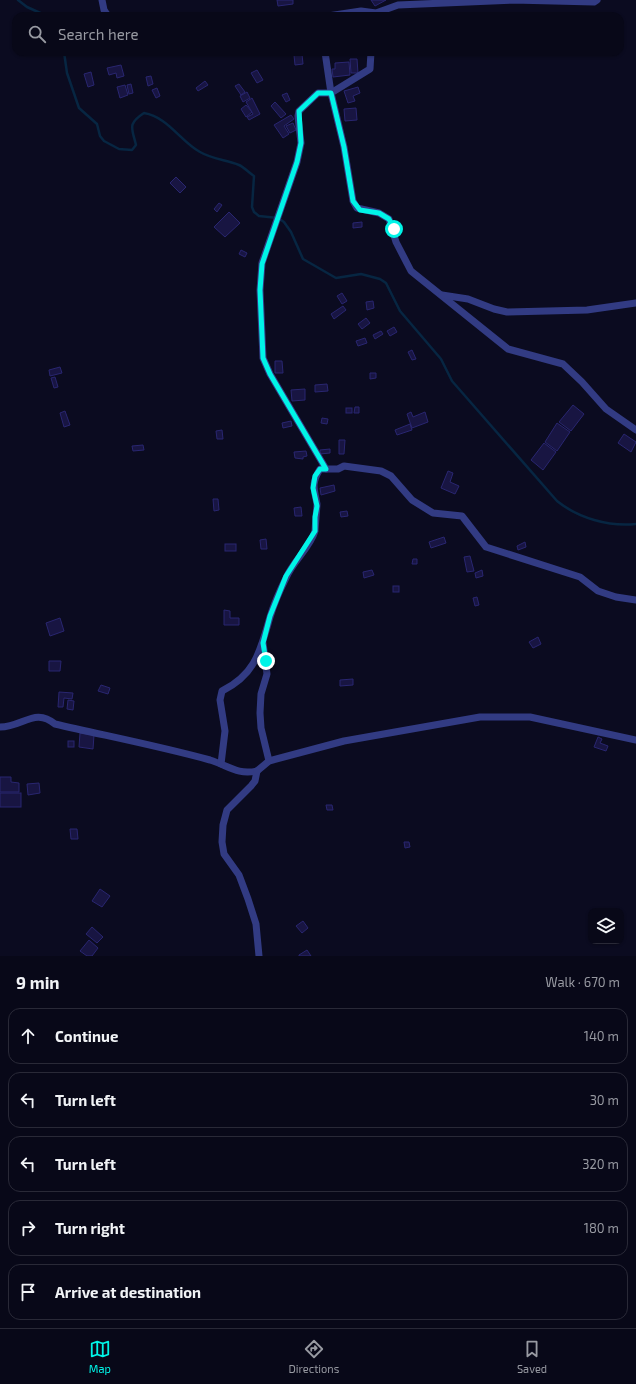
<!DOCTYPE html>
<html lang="en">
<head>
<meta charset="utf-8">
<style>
	:root { --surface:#080818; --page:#161625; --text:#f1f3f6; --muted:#989aa2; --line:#292937; --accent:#00f4e7 }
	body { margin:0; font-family:"Exo 2",sans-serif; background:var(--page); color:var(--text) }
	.controls { position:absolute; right:12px; bottom:12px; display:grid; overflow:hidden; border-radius:8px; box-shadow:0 1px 3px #0004 }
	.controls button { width:36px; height:36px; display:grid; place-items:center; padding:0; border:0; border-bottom:1px solid var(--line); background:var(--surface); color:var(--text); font:20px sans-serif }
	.stop { position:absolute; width:12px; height:12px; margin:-9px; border:3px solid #00f4e7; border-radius:50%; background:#fff }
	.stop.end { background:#00f4e7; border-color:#fff; box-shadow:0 1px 4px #0008 }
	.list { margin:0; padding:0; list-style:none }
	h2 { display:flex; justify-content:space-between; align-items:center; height:52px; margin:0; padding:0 16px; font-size:17px }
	h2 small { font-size:13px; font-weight:400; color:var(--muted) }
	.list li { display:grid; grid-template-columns:26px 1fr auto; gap:12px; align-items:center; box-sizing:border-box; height:56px; margin:0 8px 8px; padding:0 8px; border:1px solid var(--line); border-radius:12px }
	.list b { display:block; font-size:15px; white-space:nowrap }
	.list em { font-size:13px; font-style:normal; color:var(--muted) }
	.icon { flex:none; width:22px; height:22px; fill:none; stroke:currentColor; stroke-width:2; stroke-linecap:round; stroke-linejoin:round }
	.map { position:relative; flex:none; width:636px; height:956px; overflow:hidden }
	.search { position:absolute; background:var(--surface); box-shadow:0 1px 3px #0004; left:12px; right:12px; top:12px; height:44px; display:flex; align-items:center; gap:10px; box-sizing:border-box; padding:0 14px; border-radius:12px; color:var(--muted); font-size:15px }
	.sheet { height:372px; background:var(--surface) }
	nav { display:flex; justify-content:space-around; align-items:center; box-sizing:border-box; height:56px; border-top:1px solid var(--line); background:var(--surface); font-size:11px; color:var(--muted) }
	nav a { display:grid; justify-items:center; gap:2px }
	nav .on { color:var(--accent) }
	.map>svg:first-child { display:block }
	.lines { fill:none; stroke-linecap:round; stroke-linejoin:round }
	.stream { stroke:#072642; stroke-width:2.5 }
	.building { fill:#181542; stroke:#292670 }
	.street { stroke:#323b83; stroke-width:7 }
	.route { stroke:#00f4e7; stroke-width:5 }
</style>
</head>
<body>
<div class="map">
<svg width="636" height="956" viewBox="0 0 636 956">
	<rect width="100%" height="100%" fill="#0b0b20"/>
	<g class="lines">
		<!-- stream -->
		<g class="stream">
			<polyline points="18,0 27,7 47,16"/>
			<path d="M64,52L67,73L79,108L97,124L100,136L104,141L119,149L132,150L136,145C132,128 127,124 144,113C168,117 180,141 200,152C212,159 226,160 239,165C244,167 249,173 254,176L252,207L254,212L259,216L278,218L284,222L291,232L303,259L336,278L361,274L380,279L386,283L400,311L441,359L452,381L557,501C578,518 609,527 636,524"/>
		</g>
	</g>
	<!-- building -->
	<g class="building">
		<polygon points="277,0 293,0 293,4 278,6"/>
		<polygon points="371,0 386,0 375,6"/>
		<polygon points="302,54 303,64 295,65 294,55"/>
		<polygon points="350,59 357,59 358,73 351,73"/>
		<polygon points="349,62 350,75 333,77 332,69 335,69 335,63"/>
		<polygon points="121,65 124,76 117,78 116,73 109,75 107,68"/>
		<polygon points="257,70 263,80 257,83 251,73"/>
		<polygon points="91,72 94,85 88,87 84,74"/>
		<polygon points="151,76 153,84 148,86 146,77"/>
		<polygon points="205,81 208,85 198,91 196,88"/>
		<polygon points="131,84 133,93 129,94 127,85"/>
		<polygon points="239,84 245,92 241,95 235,86"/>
		<polygon points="125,85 128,95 120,98 117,87"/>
		<polygon points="358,87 360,93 353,96 355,101 348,103 344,91"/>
		<polygon points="157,88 160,96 156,98 152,90"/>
		<polygon points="247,92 250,98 243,102 240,96"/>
		<polygon points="287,93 290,100 286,102 282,95"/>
		<polygon points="252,98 260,114 249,120 247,117 253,114 246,102"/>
		<polygon points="275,102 286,114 281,118 271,106"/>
		<polygon points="246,105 252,112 246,117 241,109"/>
		<polygon points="356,108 357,120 345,121 344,109"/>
		<polygon points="291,115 294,119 284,126 289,134 283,138 274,125"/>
		<polygon points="293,123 296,130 290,133 286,126"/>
		<polygon points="176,177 186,187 180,193 170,183"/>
		<polygon points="219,203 222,205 217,212 214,209"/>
		<polygon points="229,212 240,223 225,237 214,227"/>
		<polygon points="362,222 362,227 353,228 353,223"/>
		<polygon points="241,250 247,253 245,257 239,254"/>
		<polygon points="342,293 347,301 342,304 337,296"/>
		<polygon points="373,301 374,308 367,310 366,302"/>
		<polygon points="343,306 346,310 334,319 331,314"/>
		<polygon points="366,318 370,323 362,329 358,324"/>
		<polygon points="394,327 397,332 390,336 387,331"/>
		<polygon points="381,331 383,334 375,339 373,335"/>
		<polygon points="365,338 367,343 358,346 356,341"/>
		<polygon points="412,350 416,359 412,360 408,352"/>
		<polygon points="275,361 282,361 283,373 275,373"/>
		<polygon points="60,367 62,373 50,376 49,370"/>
		<polygon points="370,373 376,373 376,378 370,379"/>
		<polygon points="55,377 58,387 54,388 51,378"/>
		<polygon points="327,384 328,391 315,392 315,385"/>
		<polygon points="305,389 305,400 292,401 291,390"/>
		<polygon points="573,405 584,414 571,431 559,422"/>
		<polygon points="355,407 359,407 359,413 354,413"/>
		<rect x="346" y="408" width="6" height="5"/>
		<polygon points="65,411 70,425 64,427 60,413"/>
		<polygon points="411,412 413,417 425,412 428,422 412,428 407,414"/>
		<polygon points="322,418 328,419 327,424 321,423"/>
		<polygon points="291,421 292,426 283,428 282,423"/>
		<polygon points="557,423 570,432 557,451 545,442"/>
		<polygon points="410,424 412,430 397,435 395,430"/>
		<polygon points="222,430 223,439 217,439 216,431"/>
		<polygon points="624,434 636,442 631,452 618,443"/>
		<polygon points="339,440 345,440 344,454 339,454"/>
		<polygon points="544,443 556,452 543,470 531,460"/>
		<polygon points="143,445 144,450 133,451 132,446"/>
		<polygon points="330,449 330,453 320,454 320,450"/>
		<polygon points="306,451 307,456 303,457 303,459 295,458 294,452"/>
		<polygon points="448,471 453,473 450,482 459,486 455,494 441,488"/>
		<polygon points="334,485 335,491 321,495 320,488"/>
		<polygon points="213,499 218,499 219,510 214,511"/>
		<polygon points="301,507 302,516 295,516 294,508"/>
		<polygon points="347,511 348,516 341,517 340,512"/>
		<polygon points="444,537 446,543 431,548 429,542"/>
		<polygon points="266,539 267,549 261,549 260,540"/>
		<polygon points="525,542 526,547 518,550 517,546"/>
		<rect x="225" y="544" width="11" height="7"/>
		<polygon points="470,556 474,571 467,572 464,557"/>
		<polygon points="413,559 417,559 417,564 412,564"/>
		<polygon points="372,570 374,575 364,578 363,572"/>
		<polygon points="482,570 483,576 476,578 475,573"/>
		<rect x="393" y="586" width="6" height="6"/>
		<polygon points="477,597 479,605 475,606 473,598"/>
		<polygon points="224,610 230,611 230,618 239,618 239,625 224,625"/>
		<polygon points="60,618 64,631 50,636 46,623"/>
		<polygon points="538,637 541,644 533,648 529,642"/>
		<polygon points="49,661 61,661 60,671 49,671"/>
		<polygon points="353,679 353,685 340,686 340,680"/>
		<polygon points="101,685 110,688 108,694 98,691"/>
		<polygon points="59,692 73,693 72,699 64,698 63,707 58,707"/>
		<polygon points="68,700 74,701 73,710 67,709"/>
		<polygon points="80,733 94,735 93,749 79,747"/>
		<polygon points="598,737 602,739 600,743 608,746 606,751 594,747"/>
		<rect x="68" y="741" width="6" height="6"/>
		<polygon points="0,777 11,777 11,782 19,783 19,792 0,792"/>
		<polygon points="39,783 40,793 28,795 27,784"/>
		<rect x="0" y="793" width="21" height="14"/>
		<polygon points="326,805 332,805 333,810 327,810"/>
		<polygon points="70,829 77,829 78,839 71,839"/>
		<polygon points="404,842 409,842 410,847 405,848"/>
		<polygon points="100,889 110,896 102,907 92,901"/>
		<polygon points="303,921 308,928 302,933 296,926"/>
		<polygon points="92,927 103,937 97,943 86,934"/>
		<polygon points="89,940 98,948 92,956 87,956 80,951"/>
		<polygon points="307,950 311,956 299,956 299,955"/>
	</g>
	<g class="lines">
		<!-- street -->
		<g class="street">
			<polyline points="102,0 104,10 108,16"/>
			<polyline points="328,16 361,11 376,13 398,5 513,0 594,2 597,0"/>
			<polyline points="325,52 331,93 344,147 353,201 357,208 379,213 389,219 396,242 411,271 508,349 563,364 582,382 606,409 636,430"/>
			<polyline points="371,52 370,69 331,93 318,93 299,111 298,116 301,143 297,162 262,263 260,290 263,358 270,374 326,469 338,469 344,466 381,471 391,476 412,500 433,513 462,516 486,547 580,577 598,591 616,597 636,600"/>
			<polyline points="442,295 468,299 494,309 507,312 587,310 636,303"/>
			<polyline points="263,643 267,674 261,694 260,713 261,728 269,761"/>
			<path d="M0,727C23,727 35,707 55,724C107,736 159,746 210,760C229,766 237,775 257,771"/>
			<path d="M221,764L225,731L220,700L222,691C256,674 260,651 270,617C274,604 280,590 286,578C293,561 310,548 315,531C315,529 317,506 317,504C314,488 311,484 320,469H326"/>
			<polyline points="259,956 256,924 248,899 239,875 224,854 222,842 223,825 227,810 251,786 255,781 257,771 269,761 344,741 480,717 530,717 636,740"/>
		</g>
	</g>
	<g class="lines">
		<!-- route -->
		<polyline class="route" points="266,661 263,643 270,616 286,576 315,531 315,517 317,506 313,488 315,476 320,469 326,469 270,374 263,358 260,290 262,264 297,162 301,143 299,111 318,93 331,93 344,147 353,201 360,210 379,213 389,219 394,229"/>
	</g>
</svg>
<div class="controls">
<button><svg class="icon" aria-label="layers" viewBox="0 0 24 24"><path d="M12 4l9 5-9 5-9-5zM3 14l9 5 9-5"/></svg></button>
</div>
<div class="stop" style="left:394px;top:229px"></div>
<div class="stop end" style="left:266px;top:661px"></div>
<div class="search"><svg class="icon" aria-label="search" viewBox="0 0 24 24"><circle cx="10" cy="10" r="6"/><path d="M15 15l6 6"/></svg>Search here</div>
</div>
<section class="sheet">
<h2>9 min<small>Walk · 670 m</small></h2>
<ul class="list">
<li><svg class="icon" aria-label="ahead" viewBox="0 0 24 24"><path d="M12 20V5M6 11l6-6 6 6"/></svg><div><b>Continue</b></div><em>140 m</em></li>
<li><svg class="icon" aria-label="left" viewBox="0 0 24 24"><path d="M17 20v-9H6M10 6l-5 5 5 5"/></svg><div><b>Turn left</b></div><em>30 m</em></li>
<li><svg class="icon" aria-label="left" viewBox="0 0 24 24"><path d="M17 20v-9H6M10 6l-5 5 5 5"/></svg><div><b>Turn left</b></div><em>320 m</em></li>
<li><svg class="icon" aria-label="right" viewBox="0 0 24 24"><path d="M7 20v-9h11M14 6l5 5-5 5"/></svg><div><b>Turn right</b></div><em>180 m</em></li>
<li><svg class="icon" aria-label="arrive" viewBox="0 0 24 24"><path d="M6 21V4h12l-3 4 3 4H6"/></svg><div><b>Arrive at destination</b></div></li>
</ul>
</section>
<nav>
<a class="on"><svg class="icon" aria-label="map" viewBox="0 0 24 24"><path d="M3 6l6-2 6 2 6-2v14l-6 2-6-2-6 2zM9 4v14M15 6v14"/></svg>Map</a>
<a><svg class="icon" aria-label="directions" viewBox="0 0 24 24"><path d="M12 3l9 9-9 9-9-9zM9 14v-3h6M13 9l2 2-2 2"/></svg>Directions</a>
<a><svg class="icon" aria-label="saved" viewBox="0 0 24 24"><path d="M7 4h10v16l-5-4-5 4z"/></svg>Saved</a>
</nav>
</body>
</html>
